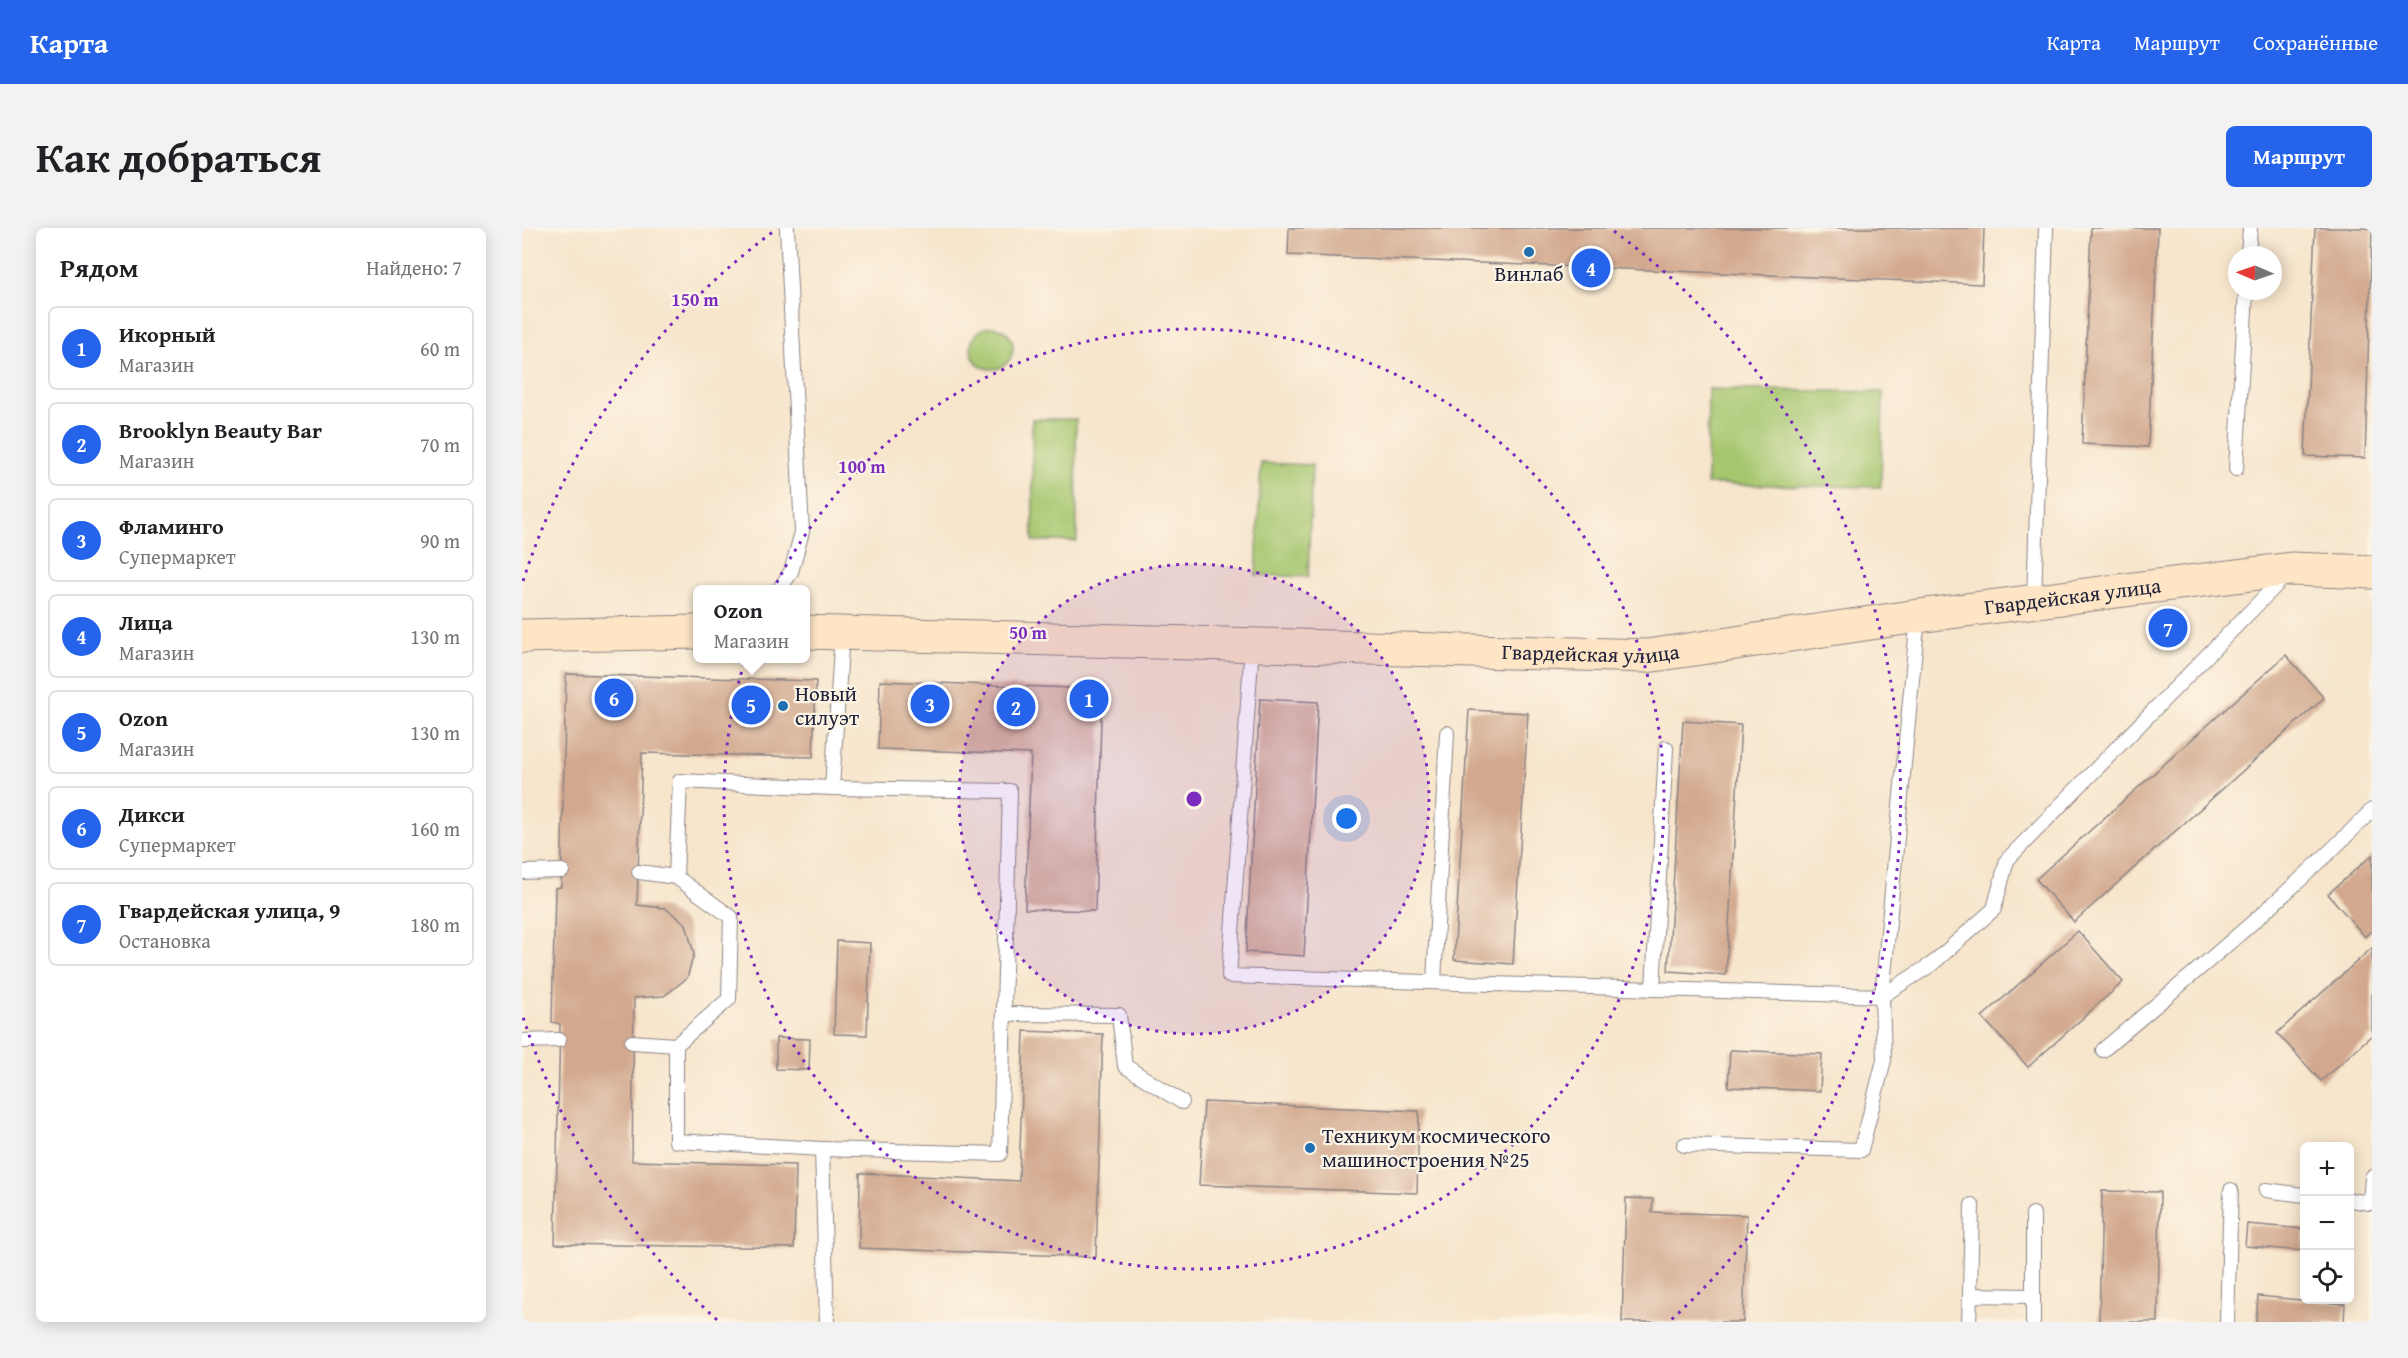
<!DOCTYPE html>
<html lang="ru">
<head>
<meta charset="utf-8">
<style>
	:root { --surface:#fff; --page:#f2f2f2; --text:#202124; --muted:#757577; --line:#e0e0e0; --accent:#2563eb }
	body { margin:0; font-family:"Gentium Book Plus",serif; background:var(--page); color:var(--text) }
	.controls { position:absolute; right:18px; bottom:18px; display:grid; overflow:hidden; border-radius:9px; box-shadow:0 3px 15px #0003 }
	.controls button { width:54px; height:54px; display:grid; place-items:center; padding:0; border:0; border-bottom:2px solid var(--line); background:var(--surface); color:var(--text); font:30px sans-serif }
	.compass { position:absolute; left:1706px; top:18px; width:54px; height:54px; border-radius:50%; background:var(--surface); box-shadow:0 3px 15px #0003; rotate:272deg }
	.you { position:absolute; left:825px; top:591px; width:21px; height:21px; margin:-15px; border:4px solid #fff; border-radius:50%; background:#1a73e8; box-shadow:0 0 0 9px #1a73e833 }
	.badge { display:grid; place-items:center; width:39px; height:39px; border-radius:50%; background:var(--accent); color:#fff; font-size:20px; font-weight:700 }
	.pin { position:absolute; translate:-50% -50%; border:3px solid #fff; box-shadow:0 2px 6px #0006 }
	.popup { position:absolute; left:171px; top:357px; width:117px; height:78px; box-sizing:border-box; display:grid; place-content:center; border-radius:9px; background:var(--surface); filter:drop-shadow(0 2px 4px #0005); font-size:20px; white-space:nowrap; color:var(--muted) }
	.popup b { font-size:22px; color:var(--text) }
	.popup::after { content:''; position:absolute; left:50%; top:100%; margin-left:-12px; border:12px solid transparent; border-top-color:var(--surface) }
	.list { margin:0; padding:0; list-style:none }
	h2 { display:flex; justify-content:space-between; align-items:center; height:78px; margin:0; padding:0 24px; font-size:26px }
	h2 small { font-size:20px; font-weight:400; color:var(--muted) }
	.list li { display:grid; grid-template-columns:39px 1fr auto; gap:18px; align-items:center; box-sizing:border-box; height:84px; margin:0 12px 12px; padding:0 12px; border:2px solid var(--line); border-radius:9px }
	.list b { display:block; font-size:22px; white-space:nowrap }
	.list p { margin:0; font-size:20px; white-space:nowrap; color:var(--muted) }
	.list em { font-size:20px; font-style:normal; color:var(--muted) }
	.icon { flex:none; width:33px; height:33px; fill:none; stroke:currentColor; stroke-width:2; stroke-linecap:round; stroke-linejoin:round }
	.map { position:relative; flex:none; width:1850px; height:1094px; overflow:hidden; border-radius:9px }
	header { display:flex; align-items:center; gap:36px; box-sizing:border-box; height:84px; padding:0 30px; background:var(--accent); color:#fff }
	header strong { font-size:28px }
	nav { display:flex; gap:33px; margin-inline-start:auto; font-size:21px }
	.intro { display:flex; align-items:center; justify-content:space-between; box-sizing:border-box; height:144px; padding:0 36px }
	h1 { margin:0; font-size:42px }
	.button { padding:15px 27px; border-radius:9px; background:var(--accent); color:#fff; font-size:21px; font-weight:700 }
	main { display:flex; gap:36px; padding:0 36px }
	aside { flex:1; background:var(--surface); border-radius:9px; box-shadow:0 3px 15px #0003 }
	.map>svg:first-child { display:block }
	.green { fill:#a6c66e; stroke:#647454; stroke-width:1.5 }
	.building { fill:#d2a88e }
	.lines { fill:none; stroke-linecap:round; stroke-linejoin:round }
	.lane-casing { stroke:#8c8484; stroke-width:16 }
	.secondary-casing { stroke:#8c8484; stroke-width:35 }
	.lane { stroke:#fff; stroke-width:14 }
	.secondary { stroke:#fde5c5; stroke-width:33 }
	.ring { fill:none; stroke:#7b2cbf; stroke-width:3; stroke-dasharray:3 6 }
	.poi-dot { fill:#1f6fb2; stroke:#fcf5e5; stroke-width:2 }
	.labels { text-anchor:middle; stroke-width:4.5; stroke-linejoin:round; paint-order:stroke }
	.poi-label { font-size:21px; fill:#22223b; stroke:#fcf5e5; text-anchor:start }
	.street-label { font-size:21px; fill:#22223b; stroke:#fcf5e5 }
	.centre { fill:#7b2cbf; stroke:#fcf5e5; stroke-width:3 }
	.ring-label { font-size:18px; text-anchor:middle; font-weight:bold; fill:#7b2cbf; stroke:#fcf5e5; stroke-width:4.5; stroke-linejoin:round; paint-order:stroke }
</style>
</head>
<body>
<header>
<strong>Карта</strong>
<nav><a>Карта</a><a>Маршрут</a><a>Сохранённые</a></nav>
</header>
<div class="intro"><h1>Как добраться</h1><a class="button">Маршрут</a></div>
<main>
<aside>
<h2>Рядом<small>Найдено: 7</small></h2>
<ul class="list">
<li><span class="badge">1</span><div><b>Икорный</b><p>Магазин</p></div><em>60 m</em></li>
<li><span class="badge">2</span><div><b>Brooklyn Beauty Bar</b><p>Магазин</p></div><em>70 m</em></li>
<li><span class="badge">3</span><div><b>Фламинго</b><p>Супермаркет</p></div><em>90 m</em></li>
<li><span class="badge">4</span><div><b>Лица</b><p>Магазин</p></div><em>130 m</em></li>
<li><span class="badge">5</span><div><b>Ozon</b><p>Магазин</p></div><em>130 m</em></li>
<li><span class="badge">6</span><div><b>Дикси</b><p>Супермаркет</p></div><em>160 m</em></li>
<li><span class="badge">7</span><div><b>Гвардейская улица, 9</b><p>Остановка</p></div><em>180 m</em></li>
</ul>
</aside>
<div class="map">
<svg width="1850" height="1094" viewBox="0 0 1850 1094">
	<rect width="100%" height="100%" fill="#fcf5e5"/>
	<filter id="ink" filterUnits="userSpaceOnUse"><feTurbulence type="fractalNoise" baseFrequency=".0167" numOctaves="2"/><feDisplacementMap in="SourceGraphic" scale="12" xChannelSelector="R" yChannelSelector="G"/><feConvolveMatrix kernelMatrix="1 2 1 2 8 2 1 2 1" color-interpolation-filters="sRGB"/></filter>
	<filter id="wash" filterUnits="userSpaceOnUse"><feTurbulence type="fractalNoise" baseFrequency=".008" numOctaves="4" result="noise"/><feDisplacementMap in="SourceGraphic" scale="24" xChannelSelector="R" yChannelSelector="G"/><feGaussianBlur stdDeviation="1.35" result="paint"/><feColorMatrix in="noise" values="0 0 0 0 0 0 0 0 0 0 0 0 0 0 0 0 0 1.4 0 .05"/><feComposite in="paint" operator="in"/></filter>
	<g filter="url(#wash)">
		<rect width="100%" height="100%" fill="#f7e5cc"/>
		<!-- green -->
		<g class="green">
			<circle cx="470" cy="120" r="21"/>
			<polygon points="1186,161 1361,164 1359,259 1185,256"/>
			<polygon points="510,191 554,191 555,313 511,313"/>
			<polygon points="739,235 790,237 786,349 734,347"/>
		</g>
		<g id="blocks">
			<!-- building -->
			<g class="building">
				<polygon points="767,0 1462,0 1460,56 766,27"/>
				<polygon points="1569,0 1636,0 1626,219 1560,216"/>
				<polygon points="1793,0 1850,0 1843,230 1783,228"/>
				<polygon points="1764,427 1802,470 1552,694 1514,651"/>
				<polygon points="44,446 294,453 291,529 120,525 115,677 143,680 164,696 172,726 165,750 142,768 112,770 110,933 274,937 272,1020 33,1016 38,796 30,794 33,660 39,659"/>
				<polygon points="358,453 580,461 573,683 503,681 509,526 356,521"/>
				<polygon points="738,471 796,474 782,728 724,724"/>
				<polygon points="947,482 1006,485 991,736 932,732"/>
				<polygon points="1161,493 1219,497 1204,747 1146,743"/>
				<polygon points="1850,627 1850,702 1843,709 1806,666"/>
				<polygon points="1556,703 1601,754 1506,839 1460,789"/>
				<polygon points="315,713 348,715 345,807 312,806"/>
				<polygon points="1850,720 1850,807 1799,853 1755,805"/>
				<polygon points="502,803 581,806 574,1029 337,1020 338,945 497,953"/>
				<polygon points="254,810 288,811 287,842 254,841"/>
				<polygon points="1208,822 1300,826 1298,863 1206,859"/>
				<polygon points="682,874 897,883 895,965 677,957"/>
				<polygon points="1580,963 1638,964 1636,1094 1577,1094"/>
				<polygon points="1104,970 1131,971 1130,984 1225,987 1221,1094 1100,1094"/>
				<polygon points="1725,996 1782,1001 1782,1023 1723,1018"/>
				<polygon points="1736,1068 1823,1076 1822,1094 1734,1094"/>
			</g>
		</g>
	</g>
	<g filter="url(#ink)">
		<use href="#blocks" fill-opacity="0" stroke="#8c8484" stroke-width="1.5"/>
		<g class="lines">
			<!-- lane casing -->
			<g class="lane-casing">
				<g id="lane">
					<polyline points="1726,27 1728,0"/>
					<polyline points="1714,241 1724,63"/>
					<polyline points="257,362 269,344 280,304 265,0"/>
					<polyline points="1512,373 1524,0"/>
					<polyline points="730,417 707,748 1360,768 1410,736 1472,681 1485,632 1764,347"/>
					<polyline points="0,644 40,643"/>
					<polyline points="154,649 158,553 310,560 320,405"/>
					<polyline points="912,754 925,505"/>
					<polyline points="1131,761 1144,520"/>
					<polyline points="482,786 597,787 603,838 660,874"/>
					<polyline points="0,813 37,812"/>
					<polyline points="110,814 154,817 207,771 209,689 154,649 117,644"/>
					<polyline points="154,817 154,913 300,921 305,1094"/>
					<path d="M1581,822C1673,744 1766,668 1850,582"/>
					<polyline points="1162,917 1339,922 1362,832 1360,768 1396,388"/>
					<polyline points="300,921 478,926 488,563 310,560"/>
					<polyline points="1744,962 1782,967"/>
					<polyline points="1828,972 1848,975 1850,949"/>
					<polyline points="1448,1067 1450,977"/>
					<polyline points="1447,1094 1448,1067 1511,1068"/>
					<polyline points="1511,1094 1511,986"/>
					<polyline points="1705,1094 1709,962"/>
				</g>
			</g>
			<!-- secondary casing -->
			<g class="secondary-casing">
				<g id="secondary">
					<path id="s1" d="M283,404L1125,428L1396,388L1769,341L1850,344"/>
					<polyline points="0,408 175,404"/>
				</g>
			</g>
			<!-- lane -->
			<use href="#lane" class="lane"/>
			<!-- secondary -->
			<use href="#secondary" class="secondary"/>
		</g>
	</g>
	<!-- distance rings -->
	<circle cx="672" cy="571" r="235" fill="#7b2cbf" fill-opacity=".12"/>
	<g class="ring">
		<circle cx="672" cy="571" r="235"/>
		<circle cx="672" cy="571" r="470"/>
		<path d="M195 1092A706 706 0 0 1 1 789M1 353A706 706 0 0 1 252 3M1092 3A706 706 0 0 1 1149 1092"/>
	</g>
	<!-- markers -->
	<g class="poi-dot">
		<circle cx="1007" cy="24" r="6"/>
		<circle cx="261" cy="478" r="6"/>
		<circle cx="788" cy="920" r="6"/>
	</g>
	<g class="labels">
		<!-- poi labels -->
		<g class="poi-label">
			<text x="1007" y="53" text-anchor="middle">Винлаб</text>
			<text x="273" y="473">Новый<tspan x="273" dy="24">силуэт</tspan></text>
			<text x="800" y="915">Техникум космического<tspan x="800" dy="24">машиностроения №25</tspan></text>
		</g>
		<!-- street labels -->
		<g class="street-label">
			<text dy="7" stroke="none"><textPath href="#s1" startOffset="1272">Гвардейская улица</textPath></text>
			<text dy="7" stroke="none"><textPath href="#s1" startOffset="786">Гвардейская улица</textPath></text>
		</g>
	</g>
	<circle cx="672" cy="571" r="9" class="centre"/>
	<g class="ring-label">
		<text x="173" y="78">150 m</text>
		<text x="340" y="245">100 m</text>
		<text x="506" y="411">50 m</text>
	</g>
</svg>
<div class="controls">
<button>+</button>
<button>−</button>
<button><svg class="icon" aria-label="locate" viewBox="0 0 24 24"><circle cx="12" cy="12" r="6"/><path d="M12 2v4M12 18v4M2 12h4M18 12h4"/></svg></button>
</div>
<svg class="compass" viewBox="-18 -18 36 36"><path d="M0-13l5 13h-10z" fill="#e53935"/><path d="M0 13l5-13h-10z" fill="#757577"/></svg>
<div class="you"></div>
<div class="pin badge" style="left:567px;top:471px">1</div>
<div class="pin badge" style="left:494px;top:479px">2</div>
<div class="pin badge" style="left:408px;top:476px">3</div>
<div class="pin badge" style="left:1069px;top:40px">4</div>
<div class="pin badge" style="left:229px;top:477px">5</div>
<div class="popup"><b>Ozon</b>Магазин</div>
<div class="pin badge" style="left:92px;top:470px">6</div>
<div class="pin badge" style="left:1646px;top:400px">7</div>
</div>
</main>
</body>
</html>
